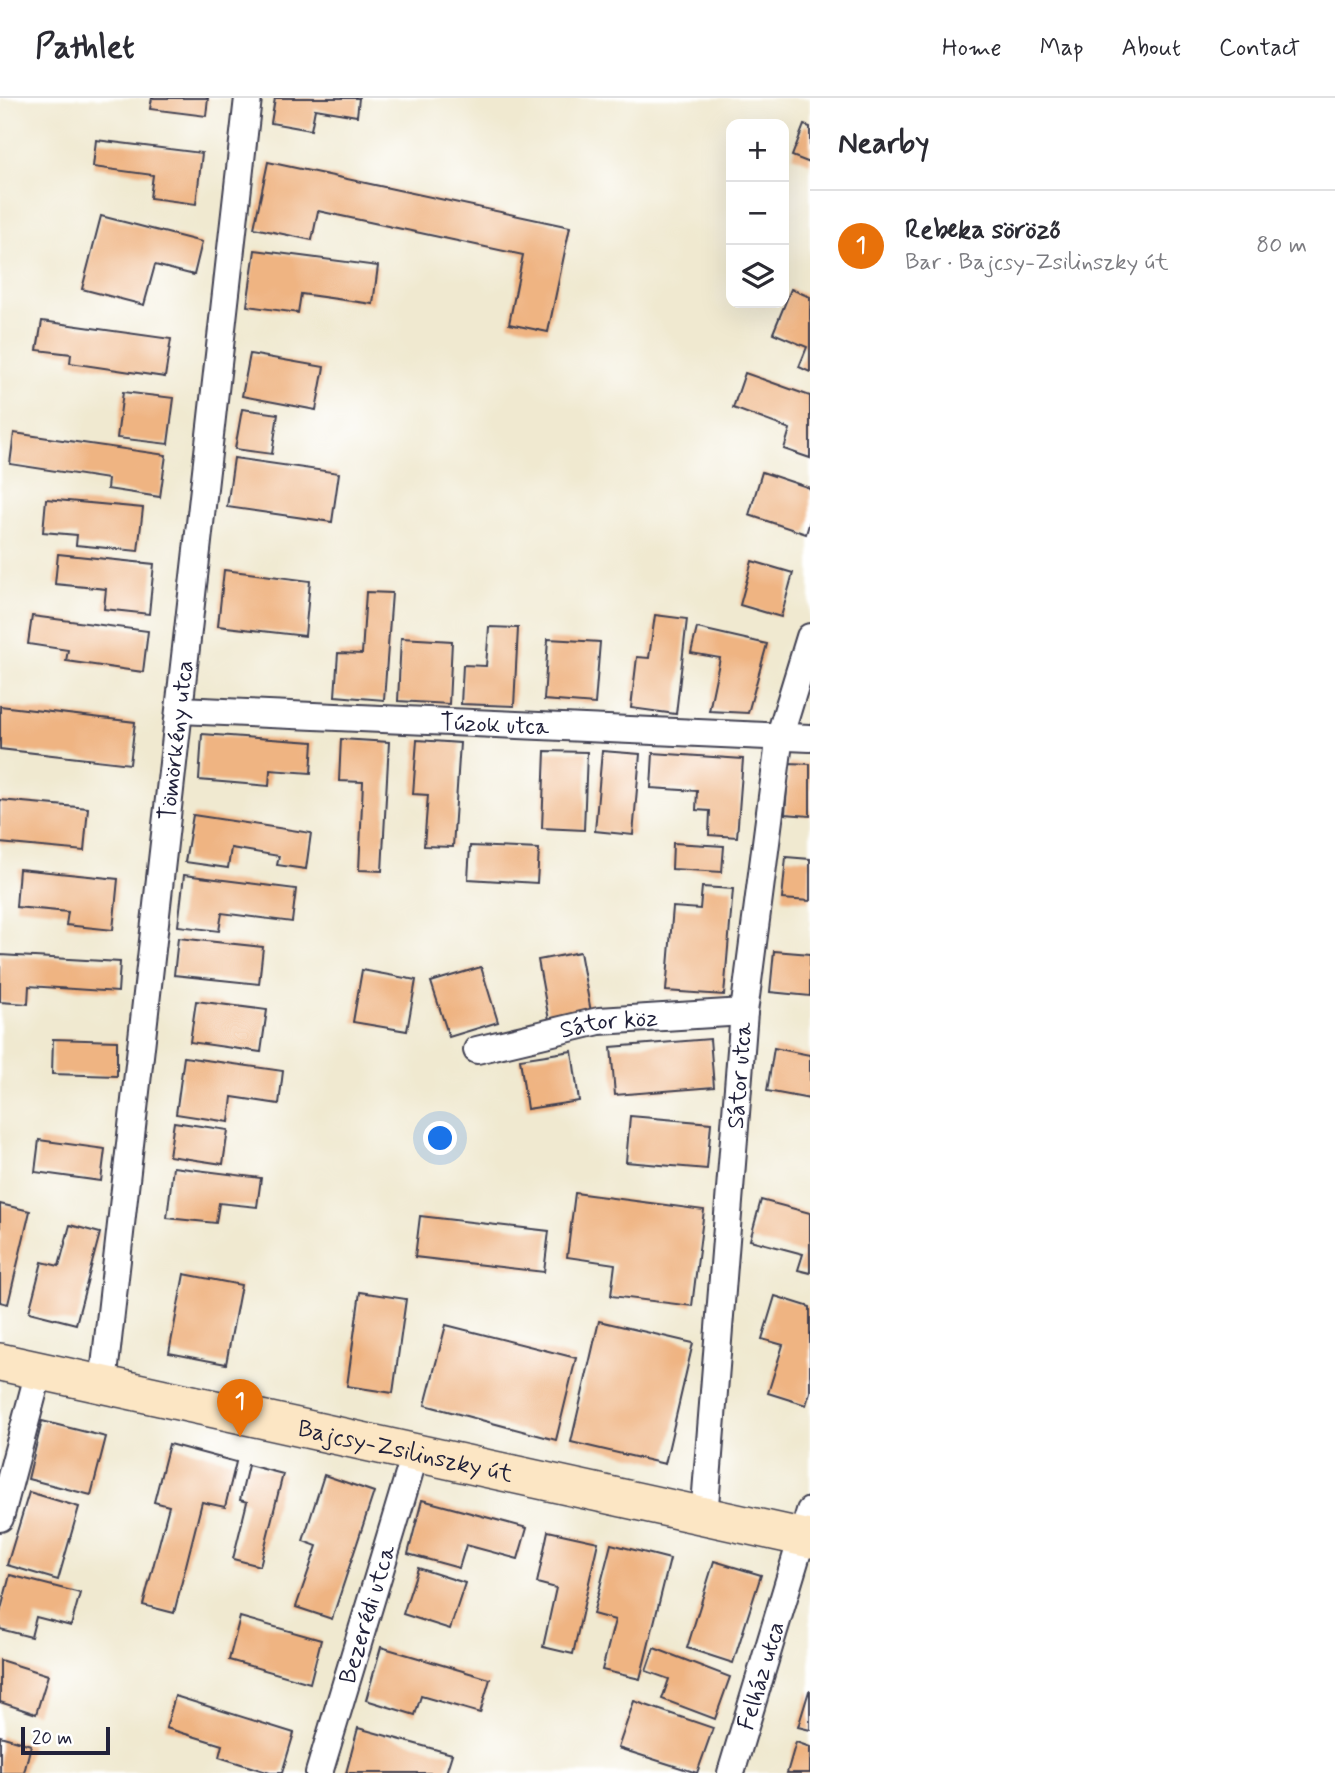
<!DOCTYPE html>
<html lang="en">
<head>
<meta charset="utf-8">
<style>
	:root { --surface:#fff; --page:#f7f7f7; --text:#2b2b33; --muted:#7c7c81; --line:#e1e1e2; --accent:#111827 }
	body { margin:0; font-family:Mynerve,sans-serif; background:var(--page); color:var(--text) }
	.controls { position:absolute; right:21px; top:21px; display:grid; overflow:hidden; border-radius:14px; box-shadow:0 7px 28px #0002 }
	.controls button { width:63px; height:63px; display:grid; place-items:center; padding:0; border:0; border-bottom:2px solid var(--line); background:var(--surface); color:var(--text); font:35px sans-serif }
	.scale { position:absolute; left:21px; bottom:18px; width:89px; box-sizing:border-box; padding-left:7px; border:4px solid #22223b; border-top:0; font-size:19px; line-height:24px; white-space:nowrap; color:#22223b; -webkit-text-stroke:5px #fff; paint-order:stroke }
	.you { position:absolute; left:441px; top:1041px; width:24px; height:24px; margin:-18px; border:5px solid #fff; border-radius:50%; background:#1a73e8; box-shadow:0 0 0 10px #1a73e833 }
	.badge { display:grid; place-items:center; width:46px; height:46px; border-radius:50%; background:var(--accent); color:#fff; font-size:23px; font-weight:700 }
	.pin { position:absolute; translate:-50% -58px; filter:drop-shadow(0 2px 4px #0008) }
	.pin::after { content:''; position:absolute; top:37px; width:24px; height:21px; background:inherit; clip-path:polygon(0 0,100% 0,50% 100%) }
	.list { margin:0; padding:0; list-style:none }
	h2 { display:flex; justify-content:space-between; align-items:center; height:91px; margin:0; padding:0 28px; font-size:30px }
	h2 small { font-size:23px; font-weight:400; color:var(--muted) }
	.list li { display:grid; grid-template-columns:46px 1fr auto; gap:21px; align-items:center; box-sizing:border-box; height:112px; padding:0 28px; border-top:2px solid var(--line) }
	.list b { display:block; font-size:26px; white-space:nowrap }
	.list p { margin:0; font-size:23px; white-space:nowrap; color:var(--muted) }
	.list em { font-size:23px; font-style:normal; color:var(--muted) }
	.icon { flex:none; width:38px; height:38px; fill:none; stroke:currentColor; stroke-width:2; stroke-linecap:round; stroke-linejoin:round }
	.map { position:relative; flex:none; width:810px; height:1675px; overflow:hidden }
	header { display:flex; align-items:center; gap:42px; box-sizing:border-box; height:98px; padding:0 35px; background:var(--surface); border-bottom:2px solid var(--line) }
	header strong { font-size:33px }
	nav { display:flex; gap:38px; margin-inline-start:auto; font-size:24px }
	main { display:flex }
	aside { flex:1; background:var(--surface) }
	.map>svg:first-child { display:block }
	.building { fill:#efb482 }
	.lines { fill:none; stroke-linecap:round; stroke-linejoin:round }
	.street-casing { stroke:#414051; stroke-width:30 }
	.secondary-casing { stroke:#414051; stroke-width:40 }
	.street { stroke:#fff; stroke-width:26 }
	.secondary { stroke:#fce6c4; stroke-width:37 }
	.labels { text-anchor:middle; stroke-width:5; stroke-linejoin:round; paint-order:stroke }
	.street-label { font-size:24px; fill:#22223b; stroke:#fff }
</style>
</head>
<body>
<header>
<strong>Pathlet</strong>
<nav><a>Home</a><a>Map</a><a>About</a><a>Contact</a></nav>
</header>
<main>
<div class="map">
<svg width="810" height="1675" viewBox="0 0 810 1675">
	<rect width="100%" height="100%" fill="#fff"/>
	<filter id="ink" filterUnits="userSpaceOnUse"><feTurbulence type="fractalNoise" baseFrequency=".0143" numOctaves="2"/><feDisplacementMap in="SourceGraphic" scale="14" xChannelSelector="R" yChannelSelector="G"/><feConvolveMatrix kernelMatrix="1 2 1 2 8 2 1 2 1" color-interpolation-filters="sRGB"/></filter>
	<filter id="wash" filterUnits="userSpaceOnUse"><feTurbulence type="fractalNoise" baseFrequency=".00686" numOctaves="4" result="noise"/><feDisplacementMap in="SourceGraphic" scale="28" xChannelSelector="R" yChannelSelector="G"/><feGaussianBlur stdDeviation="1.57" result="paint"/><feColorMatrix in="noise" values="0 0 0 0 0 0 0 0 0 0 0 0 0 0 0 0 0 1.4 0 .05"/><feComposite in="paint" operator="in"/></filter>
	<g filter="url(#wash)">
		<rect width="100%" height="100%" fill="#f0e9d0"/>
		<g id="blocks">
			<!-- building -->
			<g class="building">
				<polygon points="152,0 208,0 206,18 150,11"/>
				<polygon points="275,0 359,0 357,18 315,11 311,32 271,25"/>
				<polygon points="804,27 810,29 810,65 792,58"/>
				<polygon points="96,42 202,55 196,106 150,100 153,77 93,69"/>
				<polygon points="268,64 570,129 548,234 509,226 523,157 318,113 312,142 254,130"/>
				<polygon points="101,118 202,144 194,177 155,167 144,207 82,191"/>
				<polygon points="255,152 378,168 373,206 301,196 298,215 247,208"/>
				<polygon points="791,191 810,199 810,274 799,269 807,249 773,235"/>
				<polygon points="42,223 171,241 165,279 70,265 71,256 37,252"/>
				<polygon points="250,256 324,269 316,312 242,298"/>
				<polygon points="745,275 810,298 810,360 784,351 790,331 733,310"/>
				<polygon points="123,294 174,300 168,346 117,340"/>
				<polygon points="242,311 278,316 272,356 235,351"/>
				<polygon points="14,335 166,357 160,399 107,391 108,381 10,366"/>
				<polygon points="234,360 339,375 332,424 227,409"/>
				<polygon points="762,374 810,390 810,423 806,436 749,417"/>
				<polygon points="46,401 143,410 138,453 76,447 77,437 43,434"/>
				<polygon points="58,456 154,466 149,516 104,511 106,491 55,486"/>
				<polygon points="752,463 793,475 781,519 740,507"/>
				<polygon points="224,472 310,483 305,538 218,528"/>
				<polygon points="366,494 392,495 384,602 335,598 338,555 362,556"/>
				<polygon points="655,517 687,521 676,616 631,610 637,559 649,560"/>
				<polygon points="32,518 148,533 143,574 66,563 68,552 28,546"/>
				<polygon points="489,529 518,530 514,608 461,606 463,567 486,568"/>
				<polygon points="697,530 767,546 748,615 709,613 720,560 691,555"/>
				<polygon points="401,540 452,543 449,606 398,603"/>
				<polygon points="548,541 600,544 595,606 544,602"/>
				<polygon points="0,608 135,624 130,666 0,651"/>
				<polygon points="202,636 313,644 311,675 270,672 269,688 199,682"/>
				<polygon points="341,641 389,644 382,773 359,772 363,684 339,683"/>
				<polygon points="417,642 460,645 453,749 424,748 428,697 413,696"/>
				<polygon points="545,653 587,654 584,732 542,730"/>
				<polygon points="602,653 640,656 633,737 595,733"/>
				<polygon points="653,655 743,661 737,739 709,737 710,713 696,712 697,693 651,690"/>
				<polygon points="789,665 810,666 810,718 785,716"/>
				<polygon points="0,702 88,710 84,753 0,745"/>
				<polygon points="193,717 311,735 306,771 277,767 279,758 231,750 228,770 185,764"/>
				<polygon points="673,745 724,748 722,774 672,771"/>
				<polygon points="470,748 539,751 537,785 468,781"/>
				<polygon points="786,759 810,761 810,803 782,801"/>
				<polygon points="19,771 118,781 113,832 66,827 68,814 16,809"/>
				<polygon points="184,777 296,791 292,824 222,815 219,833 178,828"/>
				<polygon points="702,789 733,791 724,897 666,893 673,809 700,811"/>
				<polygon points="178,840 263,849 259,886 174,877"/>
				<polygon points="774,853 810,856 810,898 770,894"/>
				<polygon points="580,854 591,914 549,922 538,862"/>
				<polygon points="0,857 120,864 118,894 29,888 28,906 0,904"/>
				<polygon points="481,869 498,924 449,939 431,884"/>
				<polygon points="362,872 416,882 407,933 353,924"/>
				<polygon points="196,903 267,912 261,954 190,944"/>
				<polygon points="53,941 117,943 117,978 52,976"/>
				<polygon points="710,941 714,989 615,997 611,949"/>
				<polygon points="774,950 810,957 810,1001 767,993"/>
				<polygon points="572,953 579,1003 527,1011 520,961"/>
				<polygon points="184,959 283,973 279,1006 232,999 229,1024 176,1016"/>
				<polygon points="630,1018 711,1025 707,1071 626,1064"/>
				<polygon points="174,1024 228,1032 223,1066 169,1058"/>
				<polygon points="39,1042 105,1051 101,1083 35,1074"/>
				<polygon points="173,1069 261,1080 257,1109 219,1105 216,1125 167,1120"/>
				<polygon points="575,1095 704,1112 692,1208 611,1198 615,1166 567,1159"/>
				<polygon points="761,1102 810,1115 810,1175 798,1172 803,1156 750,1142"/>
				<polygon points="0,1106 30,1113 8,1206 0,1204"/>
				<polygon points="420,1118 549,1133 544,1174 415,1159"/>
				<polygon points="70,1127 100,1135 76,1226 29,1214 42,1164 59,1168"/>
				<polygon points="184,1176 241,1187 226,1266 169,1255"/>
				<polygon points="360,1194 406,1201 393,1295 347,1288"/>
				<polygon points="775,1198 810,1209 810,1294 806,1307 768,1295 783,1247 762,1241"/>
				<polygon points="599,1223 693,1245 665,1366 571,1344"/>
				<polygon points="446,1227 576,1260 556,1342 425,1307"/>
				<polygon points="42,1323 106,1339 91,1397 28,1381"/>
				<polygon points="169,1346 236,1364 225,1409 202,1404 174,1515 143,1507 169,1408 154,1404"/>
				<polygon points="248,1367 283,1376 260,1468 233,1461 247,1404 240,1402"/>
				<polygon points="324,1377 374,1394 332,1521 296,1509 317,1448 303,1443"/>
				<polygon points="29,1394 79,1409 58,1482 7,1467"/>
				<polygon points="422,1402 527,1430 518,1461 466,1447 459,1470 408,1456"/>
				<polygon points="548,1433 598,1444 573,1556 543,1549 556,1490 537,1485"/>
				<polygon points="611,1446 670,1461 640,1581 602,1572 615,1522 593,1516"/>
				<polygon points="714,1463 761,1477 733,1565 687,1550"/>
				<polygon points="418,1470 465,1485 450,1531 403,1516"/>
				<polygon points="10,1477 80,1495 71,1528 36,1519 31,1539 0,1531 0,1515"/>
				<polygon points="240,1519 321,1542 310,1585 229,1562"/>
				<polygon points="381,1549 490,1581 480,1615 421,1598 415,1617 366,1602"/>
				<polygon points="654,1550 730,1579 715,1621 662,1601 669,1581 646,1573"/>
				<polygon points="0,1562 48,1577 36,1616 0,1604"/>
				<polygon points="809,1593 810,1593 810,1632 798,1629"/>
				<polygon points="175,1598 294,1635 282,1675 270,1675 219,1659 222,1647 166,1630"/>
				<polygon points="634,1603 713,1630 697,1675 618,1650"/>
				<polygon points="358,1630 452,1656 446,1675 346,1675"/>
				<polygon points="0,1638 31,1647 24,1675 0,1675"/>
				<polygon points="796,1644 810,1649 810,1675 787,1675"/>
			</g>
		</g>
	</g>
	<g filter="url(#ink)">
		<use href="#blocks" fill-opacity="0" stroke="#414051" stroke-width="2"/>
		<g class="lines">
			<!-- street casing -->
			<g class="street-casing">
				<g id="street">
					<path id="s1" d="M180,612L810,640"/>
					<path id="s2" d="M477,952L599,923L744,914"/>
					<path id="s3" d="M103,1286L248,0"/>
					<polyline points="0,1420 39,1273"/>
					<path id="s4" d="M704,1420L744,914L780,637L810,539"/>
					<path id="s5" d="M319,1675L415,1356"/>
					<path id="s6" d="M731,1675L810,1413"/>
				</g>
			</g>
			<!-- secondary casing -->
			<g class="secondary-casing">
				<g id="secondary">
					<path id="s7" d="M0,1264L810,1441"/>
				</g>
			</g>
			<!-- street -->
			<use href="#street" class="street"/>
			<!-- secondary -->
			<use href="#secondary" class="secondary"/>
		</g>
	</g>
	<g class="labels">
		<!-- street labels -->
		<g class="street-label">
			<text dy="8" stroke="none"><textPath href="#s1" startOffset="315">Túzok utca</textPath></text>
			<text dy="8" stroke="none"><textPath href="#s3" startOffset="648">Tömörkény utca</textPath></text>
			<text dy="8" stroke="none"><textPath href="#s2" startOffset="135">Sátor köz</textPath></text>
			<text dy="8" stroke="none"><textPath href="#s4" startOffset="444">Sátor utca</textPath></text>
			<text dy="8" stroke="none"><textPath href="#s7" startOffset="415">Bajcsy-Zsilinszky út</textPath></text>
			<text dy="8" stroke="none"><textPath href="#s5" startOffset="166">Bezerédi utca</textPath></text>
			<text dy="8" stroke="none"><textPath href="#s6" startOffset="102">Felház utca</textPath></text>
		</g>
	</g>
</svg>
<div class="controls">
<button>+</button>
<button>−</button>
<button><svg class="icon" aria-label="layers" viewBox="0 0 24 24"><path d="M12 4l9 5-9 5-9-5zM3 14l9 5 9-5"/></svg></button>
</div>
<div class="scale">20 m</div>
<div class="you"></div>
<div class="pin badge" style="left:240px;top:1339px;background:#e8710a">1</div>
</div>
<aside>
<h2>Nearby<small></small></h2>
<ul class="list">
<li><span class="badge" style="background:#e8710a">1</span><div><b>Rebeka söröző</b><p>Bar · Bajcsy-Zsilinszky út</p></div><em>80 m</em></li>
</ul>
</aside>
</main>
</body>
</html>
